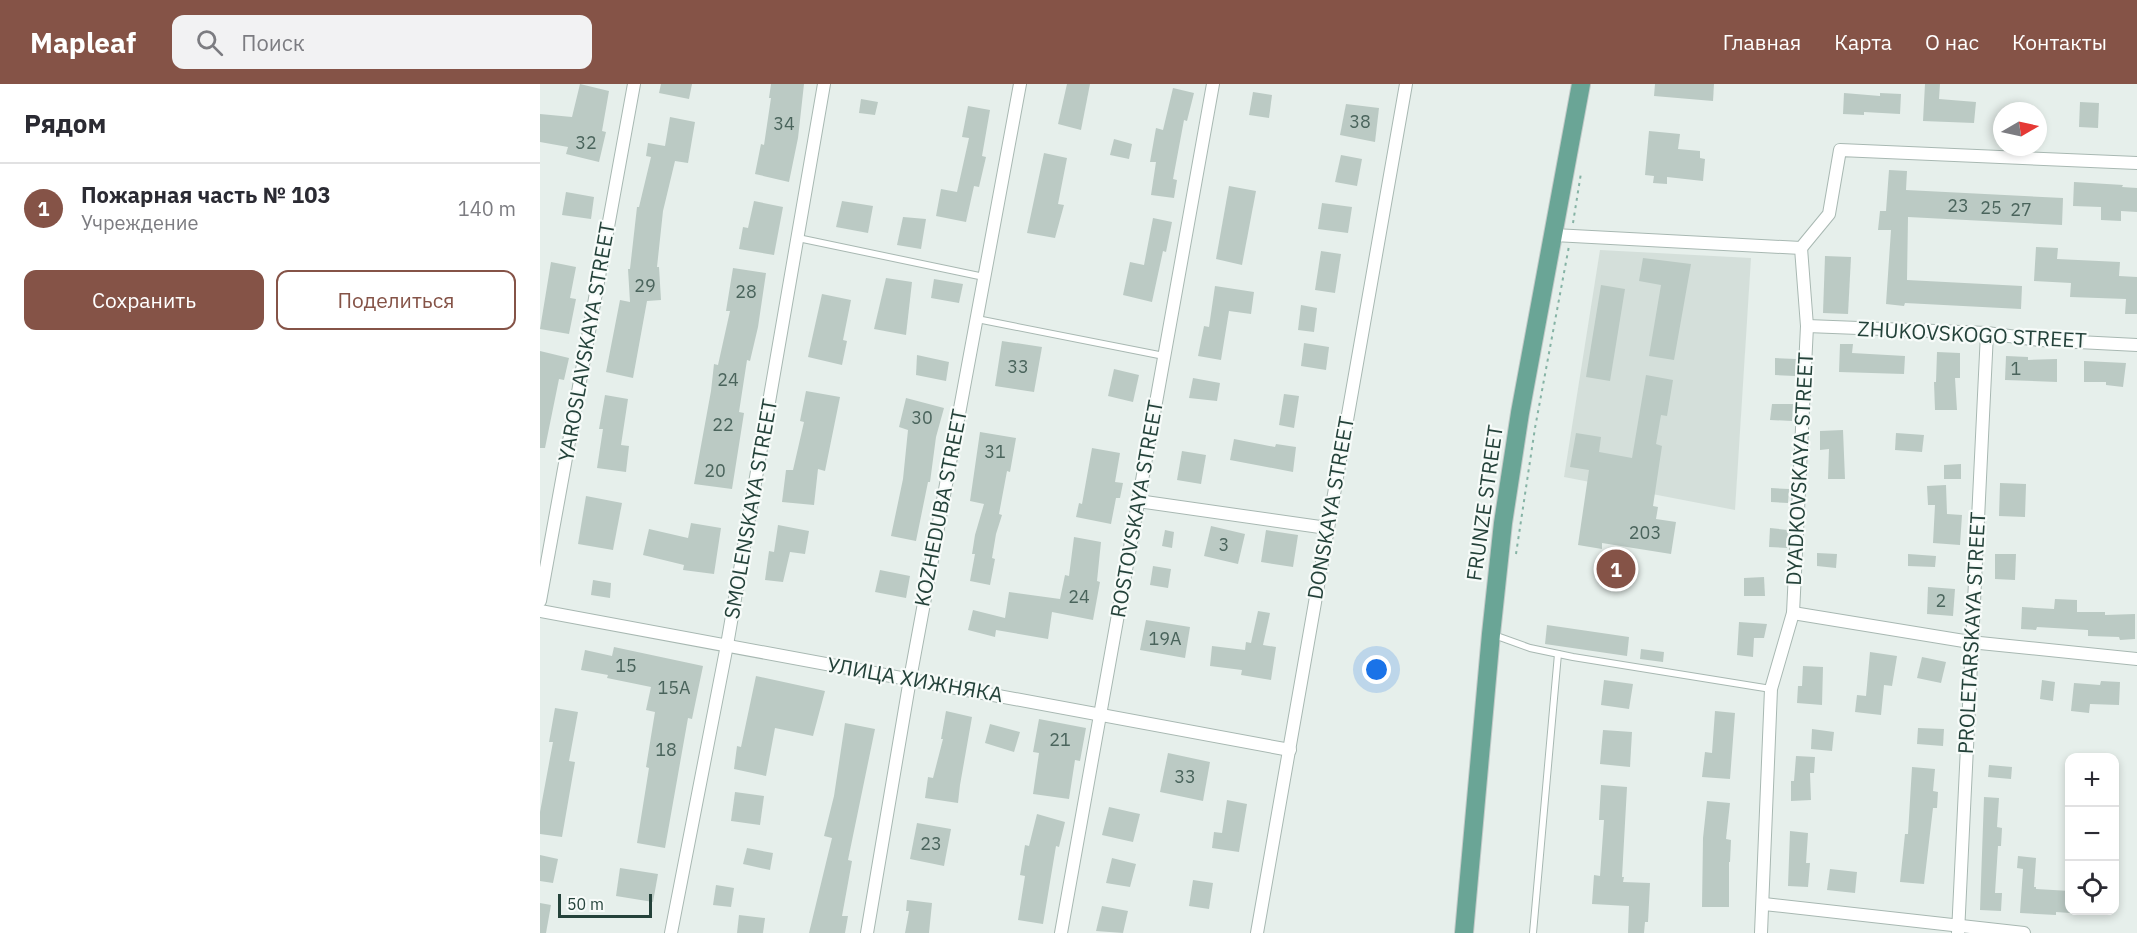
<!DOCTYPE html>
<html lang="ru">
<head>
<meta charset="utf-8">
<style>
	:root { --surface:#fff; --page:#f2f2f3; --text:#2b2b33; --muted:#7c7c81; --line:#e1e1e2; --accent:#855347 }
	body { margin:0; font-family:"IBM Plex Sans",sans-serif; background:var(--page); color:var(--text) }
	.controls { position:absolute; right:18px; bottom:18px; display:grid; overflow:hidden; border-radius:12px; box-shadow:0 3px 9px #0003 }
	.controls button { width:54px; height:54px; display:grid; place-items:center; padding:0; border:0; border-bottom:2px solid var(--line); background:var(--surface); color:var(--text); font:30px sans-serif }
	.compass { position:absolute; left:1453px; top:18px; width:54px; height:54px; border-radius:50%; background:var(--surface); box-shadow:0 3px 9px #0003; rotate:81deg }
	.scale { position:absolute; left:18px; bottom:15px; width:94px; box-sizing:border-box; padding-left:6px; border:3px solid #24423a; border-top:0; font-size:16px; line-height:21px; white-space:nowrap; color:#24423a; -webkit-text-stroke:4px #f7fbf9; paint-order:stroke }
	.you { position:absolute; left:837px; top:586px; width:21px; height:21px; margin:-15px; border:4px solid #fff; border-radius:50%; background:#1a73e8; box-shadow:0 0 0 9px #1a73e833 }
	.badge { display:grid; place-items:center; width:39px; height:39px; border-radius:50%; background:var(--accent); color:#fff; font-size:20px; font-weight:700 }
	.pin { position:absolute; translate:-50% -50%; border:3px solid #fff; box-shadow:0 2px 6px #0006 }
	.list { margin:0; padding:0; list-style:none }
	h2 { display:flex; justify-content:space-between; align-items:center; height:78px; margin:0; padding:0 24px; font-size:26px }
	h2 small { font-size:20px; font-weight:400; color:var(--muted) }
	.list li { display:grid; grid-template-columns:39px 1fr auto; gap:18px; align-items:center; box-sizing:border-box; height:90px; padding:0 24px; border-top:2px solid var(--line) }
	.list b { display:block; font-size:22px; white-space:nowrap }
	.list p { margin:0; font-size:20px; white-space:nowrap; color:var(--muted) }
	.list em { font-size:20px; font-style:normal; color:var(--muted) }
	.actions { display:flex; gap:12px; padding:18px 24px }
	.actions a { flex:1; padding:14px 0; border:2px solid var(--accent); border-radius:12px; text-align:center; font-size:21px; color:var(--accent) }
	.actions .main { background:var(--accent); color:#fff }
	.icon { flex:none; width:33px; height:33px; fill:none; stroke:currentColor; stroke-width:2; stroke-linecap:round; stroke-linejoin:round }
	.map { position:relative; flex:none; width:1597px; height:849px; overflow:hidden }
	header { display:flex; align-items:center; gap:36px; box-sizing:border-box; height:84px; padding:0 30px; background:var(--accent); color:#fff }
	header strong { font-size:28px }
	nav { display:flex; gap:33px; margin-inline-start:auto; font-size:21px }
	.search { width:420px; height:54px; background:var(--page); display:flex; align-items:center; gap:15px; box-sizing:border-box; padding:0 21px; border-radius:12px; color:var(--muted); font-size:22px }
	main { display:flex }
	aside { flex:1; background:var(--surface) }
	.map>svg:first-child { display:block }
	.built { fill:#d4dfda }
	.building { fill:#bbcac4 }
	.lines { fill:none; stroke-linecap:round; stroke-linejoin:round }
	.lane-casing { stroke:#a8b8b2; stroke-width:8 }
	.street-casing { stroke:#a8b8b2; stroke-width:14 }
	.primary-casing { stroke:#c2cac8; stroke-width:20 }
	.path { stroke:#86b3a5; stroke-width:2; stroke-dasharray:3 4.5; stroke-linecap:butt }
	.lane { stroke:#fff; stroke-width:6 }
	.street { stroke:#fff; stroke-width:12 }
	.primary { stroke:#6aa596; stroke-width:18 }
	.labels { text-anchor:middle; stroke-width:4.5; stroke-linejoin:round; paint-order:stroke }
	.number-label { font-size:18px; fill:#4a645c }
	.street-label { font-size:21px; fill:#24423a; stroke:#f7fbf9 }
</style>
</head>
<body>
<header>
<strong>Mapleaf</strong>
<div class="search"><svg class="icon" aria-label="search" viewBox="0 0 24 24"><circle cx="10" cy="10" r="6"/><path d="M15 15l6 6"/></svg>Поиск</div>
<nav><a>Главная</a><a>Карта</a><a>О нас</a><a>Контакты</a></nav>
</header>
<main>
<aside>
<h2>Рядом<small></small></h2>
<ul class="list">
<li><span class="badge">1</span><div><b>Пожарная часть № 103</b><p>Учреждение</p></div><em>140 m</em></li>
</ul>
<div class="actions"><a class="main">Сохранить</a><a>Поделиться</a></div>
</aside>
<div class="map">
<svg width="1597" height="849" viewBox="0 0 1597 849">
	<rect width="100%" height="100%" fill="#e6efeb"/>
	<!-- built -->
	<polygon class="built" points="1060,166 1211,174 1195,426 1024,393"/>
	<!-- building -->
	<g class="building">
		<polygon points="40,0 69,7 62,47 66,48 59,78 26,70 28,63 0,58 0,30 32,33"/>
		<polygon points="121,0 152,0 149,15 119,9"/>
		<polygon points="231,0 264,0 258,54 249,98 215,90 221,60 224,61 231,14 229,14"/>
		<polygon points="527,0 550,0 541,46 518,40"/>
		<polygon points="1115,0 1174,0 1173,17 1114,12"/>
		<polygon points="1385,0 1400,0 1399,15 1436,18 1434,39 1383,37"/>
		<polygon points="633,4 654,9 647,37 644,36 633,95 637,96 634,114 611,111 616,78 610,78 616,44 623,46"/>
		<polygon points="713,8 732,11 729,34 709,31"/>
		<polygon points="1304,9 1340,12 1340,9 1361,10 1360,30 1324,28 1324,31 1303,30"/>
		<polygon points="321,15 338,18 335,31 319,29"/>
		<polygon points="1540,18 1559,19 1558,44 1539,43"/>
		<polygon points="806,20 839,24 835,58 800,51"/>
		<polygon points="428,22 450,26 442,72 446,73 439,103 434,102 426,138 396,132 401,105 417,108 429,54 422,53"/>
		<polygon points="130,33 155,38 148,79 135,77 123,127 117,183 119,183 121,216 107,217 93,294 66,288 80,216 90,218 88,185 90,185 97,123 99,123 111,73 106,72 108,59 125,62"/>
		<polygon points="1109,47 1140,50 1138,65 1160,67 1160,74 1165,75 1163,97 1127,93 1127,100 1113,99 1114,92 1105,91"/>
		<polygon points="574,55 592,60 589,75 570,71"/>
		<polygon points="504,69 527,74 518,120 524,121 515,154 487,149"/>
		<polygon points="801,71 822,75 817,102 795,98"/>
		<polygon points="1349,86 1367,87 1366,106 1523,114 1522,141 1368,133 1367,196 1482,202 1481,225 1365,219 1364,222 1346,220 1351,146 1338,146 1340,127 1346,127"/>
		<polygon points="1534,98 1583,101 1582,103 1597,104 1597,128 1581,127 1581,137 1561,136 1561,123 1533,122"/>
		<polygon points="689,102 716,107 702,181 676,175"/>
		<polygon points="26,108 54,113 51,135 22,131"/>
		<polygon points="214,117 243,123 234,171 199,165 203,143 208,144"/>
		<polygon points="302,117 333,122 328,149 296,143"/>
		<polygon points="782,119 812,123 808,149 778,145"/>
		<polygon points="363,133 386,135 381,165 357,161"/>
		<polygon points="613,134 632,138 626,168 623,167 612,218 583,211 590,178 604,181"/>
		<polygon points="1496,163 1518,164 1517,175 1580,178 1579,192 1597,193 1597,230 1585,230 1586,215 1530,213 1531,199 1494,197"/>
		<polygon points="781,167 801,170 795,209 775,206"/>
		<polygon points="1285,172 1311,173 1308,230 1283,229"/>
		<polygon points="1103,174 1151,180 1134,276 1109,272 1121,201 1099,197"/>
		<polygon points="11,178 36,183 30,214 36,215 29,250 0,245"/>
		<polygon points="193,184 226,189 218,243 210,277 207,276 199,328 204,329 192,405 154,400 171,307 174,280 178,281 190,227 186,227"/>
		<polygon points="346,194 372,198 366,251 334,245"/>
		<polygon points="394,195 423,200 419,219 391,214"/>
		<polygon points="1061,201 1085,205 1070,297 1046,293"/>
		<polygon points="675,202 714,208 711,230 689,227 681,276 658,272 664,242 669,243"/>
		<polygon points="282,210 311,216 303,256 307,257 302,281 268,273"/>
		<polygon points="761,221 777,224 774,248 758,246"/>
		<polygon points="462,257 502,263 494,308 455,302"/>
		<polygon points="764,259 789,263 786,286 761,282"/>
		<polygon points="1300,260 1313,260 1312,269 1365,272 1364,290 1299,288"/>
		<polygon points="0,267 29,274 24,296 19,295 5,364 0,364"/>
		<polygon points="1397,268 1420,269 1420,294 1415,294 1417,326 1395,326 1394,298 1396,298"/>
		<polygon points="377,271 409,278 406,297 376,291"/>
		<polygon points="1466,272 1488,273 1488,276 1517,275 1517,298 1465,296"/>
		<polygon points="1235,274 1256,275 1255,292 1235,291"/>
		<polygon points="1544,277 1586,279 1583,303 1566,301 1566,298 1544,298"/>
		<polygon points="574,285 599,291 593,318 568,312"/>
		<polygon points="1106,291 1133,296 1127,332 1121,331 1116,360 1122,362 1113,422 1118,423 1116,435 1136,438 1131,470 1062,459 1062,465 1038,461 1049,386 1030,383 1036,349 1061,353 1059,368 1092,374"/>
		<polygon points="653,294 680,299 677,317 649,314"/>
		<polygon points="266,307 300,313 285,387 278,385 274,421 242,418 246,386 253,386 264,338 260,337"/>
		<polygon points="744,310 759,312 754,344 739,341"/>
		<polygon points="65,311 88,315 81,361 89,362 86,388 57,384 63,345 59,345"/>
		<polygon points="366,314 404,324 396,353 390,398 388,398 376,457 351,452 363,395 368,346 359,343"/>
		<polygon points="1232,320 1253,320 1252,337 1230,336"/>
		<polygon points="1303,346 1305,395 1288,395 1289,365 1280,366 1280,347"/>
		<polygon points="440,348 476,354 470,388 467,387 459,430 462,431 456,450 452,474 455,475 450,501 430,497 435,470 432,470 435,451 444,420 430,417"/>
		<polygon points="1356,349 1384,351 1382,368 1355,366"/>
		<polygon points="694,355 735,363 736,360 756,363 753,388 690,376"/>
		<polygon points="552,364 580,369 575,398 583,399 580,414 576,414 571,440 536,433 539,419 542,420"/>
		<polygon points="642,367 666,371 661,400 637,396"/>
		<polygon points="1421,380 1421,395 1404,395 1404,381"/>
		<polygon points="1460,399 1486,400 1485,433 1459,432"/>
		<polygon points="1406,401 1407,430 1422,431 1420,461 1393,459 1395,421 1388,421 1387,402"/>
		<polygon points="1231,404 1249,405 1248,419 1231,418"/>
		<polygon points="46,412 82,419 73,466 38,460"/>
		<polygon points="151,439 181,444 174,490 143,486 144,481 103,471 109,445 148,454"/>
		<polygon points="238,441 269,447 265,470 250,468 243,498 225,496 229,467 234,468"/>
		<polygon points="671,442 705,450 698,480 664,472"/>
		<polygon points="1230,444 1248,446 1247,464 1229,463"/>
		<polygon points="625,446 634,448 632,464 622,462"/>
		<polygon points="726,446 758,451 753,483 721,478"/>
		<polygon points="534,453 561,458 557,497 560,498 553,536 512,528 508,555 456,546 455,553 428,546 433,526 465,534 469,508 520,515 525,491 529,492"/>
		<polygon points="1277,469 1297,470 1296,484 1277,482"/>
		<polygon points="1368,470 1396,472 1395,483 1368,482"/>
		<polygon points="1455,470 1476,470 1475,496 1455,495"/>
		<polygon points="613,482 631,485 628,504 610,501"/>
		<polygon points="340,486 370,492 366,514 335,508"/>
		<polygon points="1224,493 1225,512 1204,512 1204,494"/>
		<polygon points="53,496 71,499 70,514 51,511"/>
		<polygon points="1388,503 1415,505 1413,532 1387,530"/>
		<polygon points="1515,515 1537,516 1537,528 1565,528 1565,531 1595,530 1595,555 1580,556 1579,553 1548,552 1548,546 1497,543 1496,546 1481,545 1482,523 1514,525"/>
		<polygon points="718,527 730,529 723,561 736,563 731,596 701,591 702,586 670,582 672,562 705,566 706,558 711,559"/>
		<polygon points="606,536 650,543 645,574 600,566"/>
		<polygon points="1199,538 1227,540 1224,554 1214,554 1213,573 1197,571"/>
		<polygon points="1007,541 1089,553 1087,572 1005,560"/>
		<polygon points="74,563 163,582 152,635 148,634 125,764 97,759 109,684 106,683 115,628 106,626 111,603 67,594 68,591 41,586 45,566 72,572"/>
		<polygon points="1101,565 1124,568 1123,578 1100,575"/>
		<polygon points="1330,568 1357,572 1352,602 1344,601 1341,631 1315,628 1317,611 1326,612"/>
		<polygon points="1382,573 1406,578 1401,599 1377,594"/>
		<polygon points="1263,582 1283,583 1282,621 1257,619 1258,602 1262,602"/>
		<polygon points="216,592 285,607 273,652 235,644 226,692 194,685 197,662 201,663"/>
		<polygon points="1064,596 1093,600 1089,625 1061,621"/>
		<polygon points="1502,596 1515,598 1513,617 1500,615"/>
		<polygon points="1561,597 1580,598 1579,621 1550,620 1549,629 1531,627 1534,599 1560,601"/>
		<polygon points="15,624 38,628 29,677 35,678 22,753 0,750 0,728 13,658 9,658"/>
		<polygon points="406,627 432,633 420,701 418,719 385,714 388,693 393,694 403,655 401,655"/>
		<polygon points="1175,627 1195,629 1190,695 1162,693 1165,668 1172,669"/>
		<polygon points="499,635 546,644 540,677 535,676 529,715 493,710 499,669 493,668"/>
		<polygon points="305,639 335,645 308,776 312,777 302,832 308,832 305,849 269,849 292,754 284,752 294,712"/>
		<polygon points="450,640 480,648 474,668 445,659"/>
		<polygon points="1378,644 1404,645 1403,662 1377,660"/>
		<polygon points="1272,645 1294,648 1292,667 1271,665"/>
		<polygon points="1063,646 1092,648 1090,683 1060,680"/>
		<polygon points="628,669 670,678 663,717 620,708"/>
		<polygon points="1256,672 1275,673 1274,689 1270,689 1271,716 1251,717 1251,697 1254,697"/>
		<polygon points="1449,681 1472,683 1471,695 1448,693"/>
		<polygon points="1372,683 1395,685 1393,707 1398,708 1397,724 1393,724 1384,800 1360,798 1365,750 1368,750"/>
		<polygon points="1061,701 1087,703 1082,793 1084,793 1083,798 1110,799 1108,838 1105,838 1104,849 1088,849 1089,822 1052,820 1054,791 1060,792 1064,736 1059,736"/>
		<polygon points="195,708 224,712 220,741 191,737"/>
		<polygon points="1444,713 1459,714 1457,743 1462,744 1461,762 1458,762 1455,809 1462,809 1461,827 1440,826"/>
		<polygon points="687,716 707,720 699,768 672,764 674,748 682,749"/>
		<polygon points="1167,717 1190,719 1186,755 1191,756 1190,778 1189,778 1189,823 1162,823 1163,754"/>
		<polygon points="569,723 600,730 593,758 562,751"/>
		<polygon points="497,730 525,738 519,763 516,762 503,840 478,836 485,792 480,791 485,761 489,762"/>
		<polygon points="377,739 411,745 404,782 370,775"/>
		<polygon points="1250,747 1268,749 1266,779 1270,779 1268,803 1248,802"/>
		<polygon points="207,764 233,769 230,786 203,780"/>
		<polygon points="0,771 18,775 13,799 0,797"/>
		<polygon points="1478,772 1496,774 1494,803 1496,803 1496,805 1530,807 1530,829 1516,828 1516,831 1480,829 1483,785 1477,784"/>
		<polygon points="572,774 596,780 590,803 566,799"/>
		<polygon points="80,784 118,790 113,818 76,812"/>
		<polygon points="1290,785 1317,788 1315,809 1287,806"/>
		<polygon points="653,796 673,799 669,825 649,822"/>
		<polygon points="176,801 194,804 191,823 173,821"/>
		<polygon points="367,816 392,819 389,849 365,849 369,827 366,827"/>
		<polygon points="0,819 11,821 6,849 0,849"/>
		<polygon points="562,822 588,827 583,849 556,847"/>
		<polygon points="199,831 225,834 223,849 197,849"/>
	</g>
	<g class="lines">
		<!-- lane casing -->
		<g class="lane-casing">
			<g id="lane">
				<polyline points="258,154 444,193"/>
				<polyline points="437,235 624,272"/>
				<polyline points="954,551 990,564 1033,573 1231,605"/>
				<polyline points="993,849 1018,570"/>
			</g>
		</g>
		<!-- street casing -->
		<g class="street-casing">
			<g id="street">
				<polyline points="1014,151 1261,164 1267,242 1253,529 1231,605 1221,849"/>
				<polyline points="1261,164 1289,130 1300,66 1597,79"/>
				<polyline points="1267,242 1447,249 1499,256 1597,261"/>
				<polyline points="598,417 787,444"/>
				<polyline points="0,517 94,0"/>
				<polyline points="0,527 750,666"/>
				<polyline points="1253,529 1430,558 1597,575"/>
				<polyline points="1224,820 1484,849"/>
				<polyline points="131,849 187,561 284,0"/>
				<polyline points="327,849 370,595 480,0"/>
				<polyline points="521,849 673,0"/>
				<polyline points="717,849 866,0"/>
				<polyline points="1418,849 1447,249"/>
			</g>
		</g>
		<!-- primary casing -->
		<g class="primary-casing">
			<polyline id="primary" points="924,849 951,550 963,439 980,329 1041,0"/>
		</g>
		<!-- path -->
		<g class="path">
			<polyline points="1033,139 1041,89"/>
			<polyline points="976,470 995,344 1029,162"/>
		</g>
		<!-- lane -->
		<use href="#lane" class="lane"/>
		<!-- street -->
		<use href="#street" class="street"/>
		<!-- primary -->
		<use href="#primary" class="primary"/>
	</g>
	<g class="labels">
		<!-- number labels -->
		<g class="number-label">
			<text x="820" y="44">38</text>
			<text x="244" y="46">34</text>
			<text x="46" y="65">32</text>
			<text x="1418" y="128">23</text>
			<text x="1451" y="130">25</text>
			<text x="1481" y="132">27</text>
			<text x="105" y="208">29</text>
			<text x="206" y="214">28</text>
			<text x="478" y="289">33</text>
			<text x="1476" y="291">1</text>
			<text x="188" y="302">24</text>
			<text x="382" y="340">30</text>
			<text x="183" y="347">22</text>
			<text x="455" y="374">31</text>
			<text x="175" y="393">20</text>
			<text x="1105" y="455">203</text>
			<text x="684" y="467">3</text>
			<text x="539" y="519">24</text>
			<text x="1401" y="523">2</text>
			<text x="625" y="561">19А</text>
			<text x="86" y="588">15</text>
			<text x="134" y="610">15А</text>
			<text x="520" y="662">21</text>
			<text x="126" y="672">18</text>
			<text x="645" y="699">33</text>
			<text x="391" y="766">23</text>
		</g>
		<!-- street labels -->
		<g class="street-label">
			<text transform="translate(1432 251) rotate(3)" y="7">ZHUKOVSKOGO STREET</text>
			<text transform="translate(47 258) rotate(-80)" y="7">YAROSLAVSKAYA STREET</text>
			<text transform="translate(1260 385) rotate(-87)" y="7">DYADKOVSKAYA STREET</text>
			<text transform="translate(945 419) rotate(-82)" y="7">FRUNZE STREET</text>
			<text transform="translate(401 424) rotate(-79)" y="7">KOZHEDUBA STREET</text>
			<text transform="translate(791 424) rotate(-80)" y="7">DONSKAYA STREET</text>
			<text transform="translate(211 425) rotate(-80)" y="7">SMOLENSKAYA STREET</text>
			<text transform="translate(597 425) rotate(-80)" y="7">ROSTOVSKAYA STREET</text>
			<text transform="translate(1432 549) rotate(-87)" y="7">PROLETARSKAYA STREET</text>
			<text transform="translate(375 596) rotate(10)" y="7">УЛИЦА ХИЖНЯКА</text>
		</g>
	</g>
</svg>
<div class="controls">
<button>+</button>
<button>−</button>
<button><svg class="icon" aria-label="locate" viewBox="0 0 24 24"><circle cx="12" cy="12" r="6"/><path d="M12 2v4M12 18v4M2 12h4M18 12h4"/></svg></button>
</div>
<svg class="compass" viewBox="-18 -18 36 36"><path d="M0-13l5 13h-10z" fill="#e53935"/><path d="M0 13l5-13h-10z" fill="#7c7c81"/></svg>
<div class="scale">50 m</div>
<div class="you"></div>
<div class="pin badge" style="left:1076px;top:485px">1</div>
</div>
</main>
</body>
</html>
